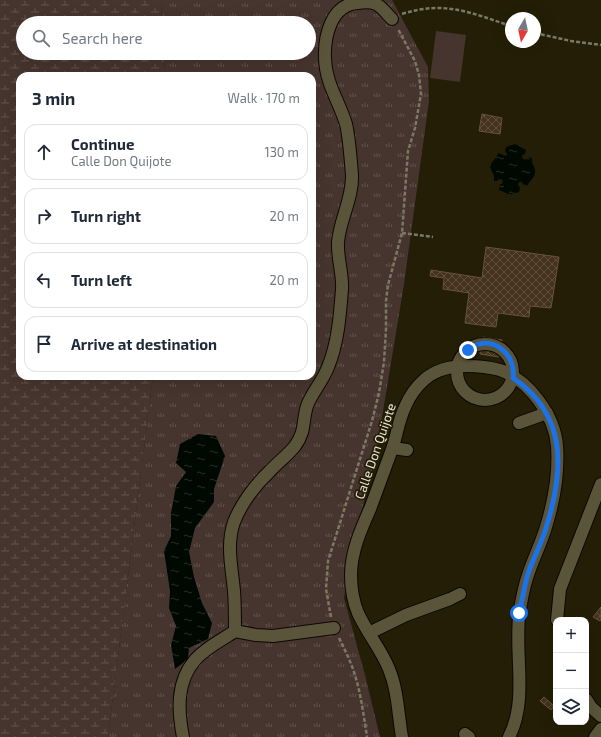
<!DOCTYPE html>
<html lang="en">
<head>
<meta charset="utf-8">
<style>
	:root { --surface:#fff; --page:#f6f6f7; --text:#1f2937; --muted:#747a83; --line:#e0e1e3 }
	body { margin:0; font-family:"Exo 2",sans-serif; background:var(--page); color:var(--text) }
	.controls { position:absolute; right:12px; bottom:12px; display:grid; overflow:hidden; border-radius:8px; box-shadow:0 4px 16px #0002 }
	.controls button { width:36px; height:36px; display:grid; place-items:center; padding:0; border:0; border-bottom:1px solid var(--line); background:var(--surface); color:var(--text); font:20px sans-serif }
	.compass { position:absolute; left:505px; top:12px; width:36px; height:36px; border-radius:50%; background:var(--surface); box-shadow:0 4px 16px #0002; rotate:189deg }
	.stop { position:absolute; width:12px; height:12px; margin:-9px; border:3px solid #1a73e8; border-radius:50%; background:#fff }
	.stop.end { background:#1a73e8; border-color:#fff; box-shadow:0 1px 4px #0008 }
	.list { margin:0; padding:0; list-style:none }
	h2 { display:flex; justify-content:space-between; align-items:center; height:52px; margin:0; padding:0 16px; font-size:17px }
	h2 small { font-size:13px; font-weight:400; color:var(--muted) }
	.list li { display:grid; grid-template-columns:26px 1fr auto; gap:12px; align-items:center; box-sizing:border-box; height:56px; margin:0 8px 8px; padding:0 8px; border:1px solid var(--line); border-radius:12px }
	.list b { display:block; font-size:15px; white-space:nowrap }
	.list p { margin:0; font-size:13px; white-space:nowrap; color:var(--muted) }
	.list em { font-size:13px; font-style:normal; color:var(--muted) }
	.icon { flex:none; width:22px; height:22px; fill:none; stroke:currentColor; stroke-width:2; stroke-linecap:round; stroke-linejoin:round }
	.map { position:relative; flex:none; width:601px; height:737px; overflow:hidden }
	.search { position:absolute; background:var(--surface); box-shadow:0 4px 16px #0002; left:16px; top:16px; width:300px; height:44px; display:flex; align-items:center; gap:10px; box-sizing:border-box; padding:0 14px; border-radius:22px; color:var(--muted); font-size:15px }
	.panel { position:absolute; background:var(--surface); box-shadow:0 4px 16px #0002; left:16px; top:72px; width:300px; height:308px; border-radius:12px }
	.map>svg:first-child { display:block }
	.grass { fill:url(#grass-tufts) }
	.wetland { fill:url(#wetland-marsh) }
	.pitch { fill:#46352e }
	.water { fill:url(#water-ripples) }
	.building { fill:url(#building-cross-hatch); stroke:#65523d }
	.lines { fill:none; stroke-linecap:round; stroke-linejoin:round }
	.minor-casing { stroke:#0d0800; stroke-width:14 }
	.path { stroke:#7d7864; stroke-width:2.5; stroke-dasharray:4 2; stroke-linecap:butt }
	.minor { stroke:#5a543a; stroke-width:12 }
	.route { stroke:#1a73e8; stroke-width:5 }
	.labels { text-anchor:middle; stroke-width:3.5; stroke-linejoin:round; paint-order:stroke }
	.street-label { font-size:13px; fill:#e8e5d6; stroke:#231e05 }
</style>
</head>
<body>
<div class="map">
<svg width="601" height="737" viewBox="0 0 601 737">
	<defs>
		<pattern id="grass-tufts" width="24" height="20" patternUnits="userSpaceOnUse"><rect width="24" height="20" fill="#46352e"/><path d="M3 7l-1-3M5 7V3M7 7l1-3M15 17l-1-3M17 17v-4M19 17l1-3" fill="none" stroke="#61524c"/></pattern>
		<pattern id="wetland-marsh" width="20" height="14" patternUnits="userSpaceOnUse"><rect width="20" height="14" fill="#46352e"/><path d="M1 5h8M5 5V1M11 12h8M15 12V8" fill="none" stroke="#61524c"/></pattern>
		<pattern id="water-ripples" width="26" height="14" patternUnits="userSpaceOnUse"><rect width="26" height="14" fill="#000901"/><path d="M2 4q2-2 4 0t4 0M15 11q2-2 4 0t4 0" fill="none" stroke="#252d25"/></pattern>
		<pattern id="building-cross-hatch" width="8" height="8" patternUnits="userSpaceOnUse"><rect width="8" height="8" fill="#44321d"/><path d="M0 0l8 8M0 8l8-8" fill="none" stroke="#5f503d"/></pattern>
	</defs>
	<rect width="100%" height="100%" fill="#231e05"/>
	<!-- grass -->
	<polygon class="grass" points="161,0 392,0 428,67 429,101 404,284 375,460 354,539 344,598 365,675 380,737 108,737 153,376 312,376 312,76 165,76 164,53 309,53 309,23 162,23"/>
	<!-- wetland -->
	<polygon class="wetland" points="0,0 161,0 162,23 23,23 23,53 164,53 165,76 20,76 20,376 153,376 108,737 0,737"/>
	<!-- pitch -->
	<polygon class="pitch" points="436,31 466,35 460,82 430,78"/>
	<!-- water -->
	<g class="water">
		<path d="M515,144L526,150L525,154L522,155L523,158L525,160L528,157L532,158C531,164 535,166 535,171C536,177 529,181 527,186L523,185L522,182H519L518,185L520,188L519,192C509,196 509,194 499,190L500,184H502L503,180L499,179L497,181H494V176L490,167C491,161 497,159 498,153L506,156L507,154L505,151L506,147Z"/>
		<polygon points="198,434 216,436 225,456 214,489 214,502 195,528 189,552 194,577 202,603 212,623 208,639 189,648 188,659 175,669 171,645 176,626 169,608 170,591 164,551 171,536 171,513 176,486 186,472 176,463 180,444"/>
	</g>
	<!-- building -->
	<g class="building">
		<polygon points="482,114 502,118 500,134 479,131"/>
		<polygon points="486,247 559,257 551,308 530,306 529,317 498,313 496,327 465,323 469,293 443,289 444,278 430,276 431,270 482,278"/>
		<polygon points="483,337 502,340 499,357 480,354"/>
		<polygon points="601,607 601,620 600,621 593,617"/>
		<polygon points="544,697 554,706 551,710 540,701"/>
	</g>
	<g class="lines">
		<!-- minor casing -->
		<g class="minor-casing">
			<g id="minor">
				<circle cx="485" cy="372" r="28"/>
				<polyline points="519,423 547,413"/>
				<polyline points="393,448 407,450"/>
				<polyline points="557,620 560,589 601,484"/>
				<polyline points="235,631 256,635 273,636 334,628"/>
				<polyline points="369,633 406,615 450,599 460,594"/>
				<polyline points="586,699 591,707 601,716"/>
				<polyline points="465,734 469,737"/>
				<path d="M183,737C178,711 176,682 195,660C205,648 222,640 235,631C235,617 235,604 234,591C232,568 226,545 234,522C241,504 255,485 269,472C277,463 287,456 295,446C306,431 302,422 307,406C312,392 323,381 328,367C338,343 340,315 342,289C343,273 337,258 338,242C340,219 353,198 352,175C351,162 349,136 346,124C339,101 326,84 325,59C324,37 331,4 358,3C364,2 371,2 376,4C382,7 387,14 392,19"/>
				<path d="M402,737C398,714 398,691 389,669C381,649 367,633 358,613C353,601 351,587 351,575C351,552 361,529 370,509C377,490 384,471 391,452C397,437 398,421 405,407C409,397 417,386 425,379C436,370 452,366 466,366C477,366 489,367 500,370C529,380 555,416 557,446C559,473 554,501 546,527C541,544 533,559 528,575C524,586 522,598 520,609C513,651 529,698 509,737"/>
				<polyline points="595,737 601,729"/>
			</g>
		</g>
		<!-- path -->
		<g class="path">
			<path d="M402,14C445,0 471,13 511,26"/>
			<polyline points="535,33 571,41 601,45"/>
			<polyline points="402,233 433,237"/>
			<polyline points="331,617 326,589 328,561 372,421 379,393 384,362 386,329 386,301 388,285 402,233 408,151 415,128 421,94 419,75 415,61 398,29"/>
			<path d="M339,638C345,650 351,662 355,675C361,695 364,717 367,737"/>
		</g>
		<!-- minor -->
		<use href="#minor" class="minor"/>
	</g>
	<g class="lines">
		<!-- route -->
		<path class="route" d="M468,350C470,349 473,346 476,345C497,337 516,357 513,378C568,415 564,471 546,528C541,545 532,560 527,577C524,589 522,601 519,613"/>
	</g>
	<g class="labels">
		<!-- street labels -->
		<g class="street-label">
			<text transform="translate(375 451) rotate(-71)" y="5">Calle Don Quijote</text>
		</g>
	</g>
</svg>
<div class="controls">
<button>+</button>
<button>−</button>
<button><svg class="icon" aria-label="layers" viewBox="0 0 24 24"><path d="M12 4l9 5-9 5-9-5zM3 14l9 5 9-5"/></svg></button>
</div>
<svg class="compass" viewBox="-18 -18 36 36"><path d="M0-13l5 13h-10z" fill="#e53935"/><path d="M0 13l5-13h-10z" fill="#747a83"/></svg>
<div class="stop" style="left:519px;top:613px"></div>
<div class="stop end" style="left:468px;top:350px"></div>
<div class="search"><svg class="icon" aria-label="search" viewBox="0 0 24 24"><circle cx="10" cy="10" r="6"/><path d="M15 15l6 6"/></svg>Search here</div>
<section class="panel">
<h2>3 min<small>Walk · 170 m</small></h2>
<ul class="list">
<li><svg class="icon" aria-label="ahead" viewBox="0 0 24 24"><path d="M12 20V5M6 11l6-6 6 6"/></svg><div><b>Continue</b><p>Calle Don Quijote</p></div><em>130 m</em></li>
<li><svg class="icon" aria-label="right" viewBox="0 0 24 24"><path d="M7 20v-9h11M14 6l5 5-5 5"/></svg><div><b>Turn right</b></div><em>20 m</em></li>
<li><svg class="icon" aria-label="left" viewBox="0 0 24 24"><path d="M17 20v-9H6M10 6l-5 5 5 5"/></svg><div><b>Turn left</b></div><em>20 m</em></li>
<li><svg class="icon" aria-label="arrive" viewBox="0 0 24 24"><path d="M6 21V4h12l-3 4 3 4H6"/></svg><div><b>Arrive at destination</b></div></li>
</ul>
</section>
</div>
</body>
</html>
